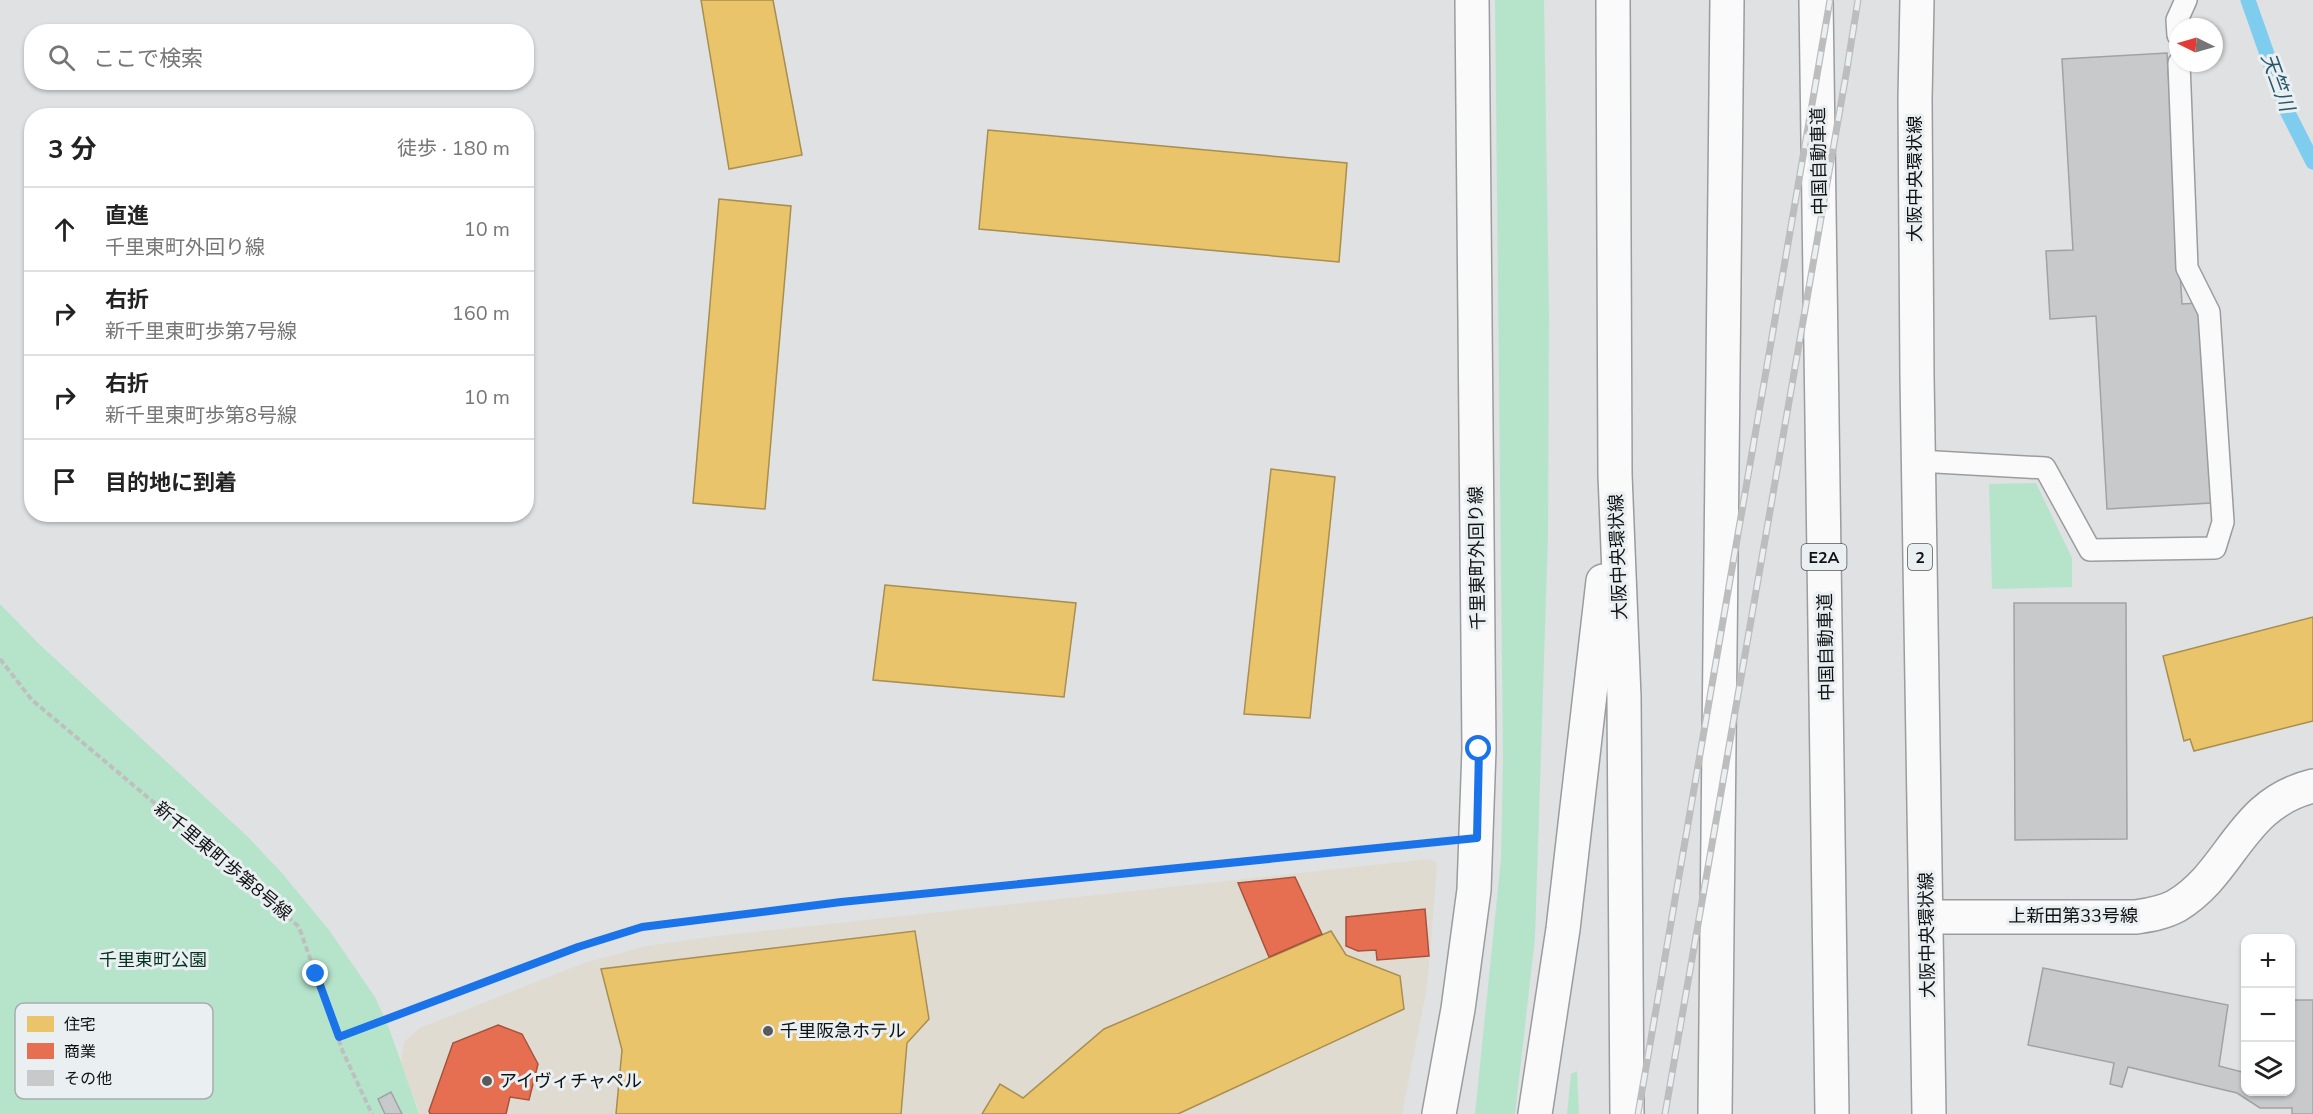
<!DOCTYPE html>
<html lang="ja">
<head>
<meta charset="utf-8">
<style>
	:root { --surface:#fff; --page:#f6f6f6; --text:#222; --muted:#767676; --line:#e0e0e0 }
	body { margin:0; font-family:"Nunito Sans","Noto Sans JP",sans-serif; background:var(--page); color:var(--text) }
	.controls { position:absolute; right:18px; bottom:18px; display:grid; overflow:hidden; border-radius:12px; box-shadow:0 2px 4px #0004 }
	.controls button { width:54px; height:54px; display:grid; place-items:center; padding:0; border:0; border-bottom:2px solid var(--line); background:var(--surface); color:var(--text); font:30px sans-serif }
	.compass { position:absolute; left:2169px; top:18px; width:54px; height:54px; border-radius:50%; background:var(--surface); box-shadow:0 2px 4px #0004; rotate:275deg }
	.stop { position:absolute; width:18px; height:18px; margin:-14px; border:4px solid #1a73e8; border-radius:50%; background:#fff }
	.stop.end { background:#1a73e8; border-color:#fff; box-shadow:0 2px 6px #0008 }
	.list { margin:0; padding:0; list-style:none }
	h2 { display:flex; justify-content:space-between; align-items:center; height:78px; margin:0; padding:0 24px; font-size:26px }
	h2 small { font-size:20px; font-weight:400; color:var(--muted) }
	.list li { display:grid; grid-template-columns:39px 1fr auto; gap:18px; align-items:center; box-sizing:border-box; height:84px; padding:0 24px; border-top:2px solid var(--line) }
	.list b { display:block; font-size:22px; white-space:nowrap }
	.list p { margin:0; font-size:20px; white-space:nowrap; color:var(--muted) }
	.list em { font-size:20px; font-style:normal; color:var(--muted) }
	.icon { flex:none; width:33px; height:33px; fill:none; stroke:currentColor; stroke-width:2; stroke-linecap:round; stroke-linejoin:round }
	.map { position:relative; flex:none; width:2313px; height:1114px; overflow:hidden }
	.search { position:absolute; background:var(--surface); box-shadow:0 2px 4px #0004; left:24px; top:24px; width:510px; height:66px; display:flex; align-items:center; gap:15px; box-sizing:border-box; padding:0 21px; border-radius:24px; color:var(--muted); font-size:22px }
	.panel { position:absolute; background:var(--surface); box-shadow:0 2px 4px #0004; left:24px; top:108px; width:510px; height:414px; border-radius:24px }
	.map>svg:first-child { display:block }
	.commercial { fill:#e0dbd0 }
	.green { fill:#b5e4cb }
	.homes { fill:#e9c46a; stroke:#a88e50; stroke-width:1.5 }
	.shops { fill:#e76f51; stroke:#a6533e; stroke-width:1.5 }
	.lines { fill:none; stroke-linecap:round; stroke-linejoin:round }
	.stream { stroke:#7ecdef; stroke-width:15 }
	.building { fill:#c8c9cb; stroke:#a1a2a4; stroke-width:1.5 }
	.service-casing { stroke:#9a9c9e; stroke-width:24 }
	.minor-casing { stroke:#9a9c9e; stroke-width:36 }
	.tertiary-casing { stroke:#9a9c9e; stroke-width:36 }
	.primary-casing { stroke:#9a9c9e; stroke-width:36 }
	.motorway-casing { stroke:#9a9c9e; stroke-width:36 }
	.path { stroke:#bebfbf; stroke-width:4; stroke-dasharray:6 3; stroke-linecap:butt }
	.service { stroke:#fafafb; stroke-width:21 }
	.minor { stroke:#fafafb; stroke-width:33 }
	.tertiary { stroke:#fafafb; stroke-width:33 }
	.primary { stroke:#fafafb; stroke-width:33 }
	.motorway { stroke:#fafafb; stroke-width:33 }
	.rail-casing { stroke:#bdbdbe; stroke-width:7 }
	.rail { stroke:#eaeff2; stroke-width:4.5; stroke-dasharray:14; stroke-linecap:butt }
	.route { stroke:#1a73e8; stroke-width:8 }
	.poi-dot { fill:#585a5b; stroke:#eaeff2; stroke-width:2 }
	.labels { text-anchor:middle; stroke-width:6; stroke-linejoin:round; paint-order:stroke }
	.shield { fill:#eaeff2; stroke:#515455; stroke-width:1.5 }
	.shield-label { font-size:16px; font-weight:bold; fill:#0f1112 }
	.street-label { font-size:18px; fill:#0f1112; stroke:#eaeff2 }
	.park-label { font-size:18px; fill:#04331f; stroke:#eaeff2 }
	.poi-label { font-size:18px; fill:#0f1112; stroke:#eaeff2; text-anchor:start }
	.water-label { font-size:20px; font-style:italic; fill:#28576b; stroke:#eaeff2 }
	.key { fill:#eaeff2; stroke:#a8acaf; stroke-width:1.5 }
	.key-label { font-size:16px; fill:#0f1112 }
</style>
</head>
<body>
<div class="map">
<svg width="2313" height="1114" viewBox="0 0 2313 1114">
	<rect width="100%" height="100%" fill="#dfe1e3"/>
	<!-- commercial -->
	<polygon class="commercial" points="1429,859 1436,862 1437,868 1427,987 1402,1114 420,1114 401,1064 404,1042 420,1028 584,963 647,946 717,936"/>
	<!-- green -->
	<g class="green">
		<polygon points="1495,0 1544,0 1549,313 1548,535 1535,938 1515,1114 1475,1114 1501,859 1503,759"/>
		<polygon points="2036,483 2072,558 2072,587 1992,589 1989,484"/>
		<polygon points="0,604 38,643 247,836 281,872 329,930 375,997 389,1028 419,1114 0,1114"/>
		<polygon points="1577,1071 1579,1114 1567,1114 1571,1074"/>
	</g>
	<!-- homes -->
	<g class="homes">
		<polygon points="701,0 773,0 802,155 729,169"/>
		<polygon points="988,130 1347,163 1339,262 979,229"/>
		<polygon points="719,199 791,206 765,509 693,503"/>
		<polygon points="1271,469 1335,477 1310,718 1244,714"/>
		<polygon points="885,585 1076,603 1064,697 873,680"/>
		<polygon points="2313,617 2313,721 2194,751 2190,739 2184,741 2163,656"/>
		<polygon points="915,931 929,1019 907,1043 901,1114 616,1114 622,1050 601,969"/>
		<polygon points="1331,931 1346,955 1400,976 1404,1009 1178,1114 982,1114 1000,1084 1023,1098 1104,1029"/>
	</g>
	<!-- shops -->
	<g class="shops">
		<polygon points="1295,877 1322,934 1269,957 1238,883"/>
		<polygon points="1425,909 1429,956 1377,960 1376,950 1358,951 1346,946 1346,917"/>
		<polygon points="498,1025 522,1034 538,1064 529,1100 510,1097 506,1114 430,1114 429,1111 453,1043"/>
	</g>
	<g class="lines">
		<!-- stream -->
		<polyline class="stream" points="2248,0 2287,111 2313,162"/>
	</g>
	<!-- building -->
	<g class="building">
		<polygon points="2167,53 2182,304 2199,303 2211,503 2107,509 2096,316 2050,319 2046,251 2073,250 2062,59"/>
		<polygon points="2014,603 2126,603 2127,839 2015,840"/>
		<polygon points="2043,968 2228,1005 2219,1066 2246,1073 2246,1092 2290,1092 2292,1000 2313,1000 2313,1114 2292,1114 2292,1108 2260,1108 2237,1093 2128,1067 2122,1087 2110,1084 2114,1063 2028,1045"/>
		<polygon points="391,1092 402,1114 385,1114 378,1099"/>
	</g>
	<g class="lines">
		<!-- service casing -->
		<g class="service-casing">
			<g id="service">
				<polyline points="2178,35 2177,20 2186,0"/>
				<polyline points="1918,461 2045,468 2090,550 2215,548 2223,522 2209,312 2187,268 2179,63"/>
			</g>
		</g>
		<!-- minor casing -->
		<g class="minor-casing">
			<path id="minor" d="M1927,917H2136C2149,915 2163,913 2176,906C2233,872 2239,804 2313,786"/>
		</g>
		<!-- tertiary casing -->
		<g class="tertiary-casing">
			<polyline id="tertiary" points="1439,1114 1458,1009 1474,890 1479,749 1472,0"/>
		</g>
		<!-- primary casing -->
		<g class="primary-casing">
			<g id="primary">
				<polyline points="1613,0 1615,475 1624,697 1627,1114"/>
				<polyline points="1917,0 1915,99 1917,376 1929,1114"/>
				<polyline points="1535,1114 1563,929 1603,581"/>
			</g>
		</g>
		<!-- motorway casing -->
		<g class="motorway-casing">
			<g id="motorway">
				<polyline points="1816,0 1832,1114"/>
				<polyline points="1715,1114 1727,0"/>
			</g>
		</g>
		<!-- path -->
		<g class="path">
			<polyline points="0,659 32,700 164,811 228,861 299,927 343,1052 372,1114"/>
			<polyline points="339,1037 578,947 642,927 841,902 1434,842"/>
		</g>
		<!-- service -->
		<use href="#service" class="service"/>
		<!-- minor -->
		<use href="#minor" class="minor"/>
		<!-- tertiary -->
		<use href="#tertiary" class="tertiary"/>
		<!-- primary -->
		<use href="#primary" class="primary"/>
		<!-- motorway -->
		<use href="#motorway" class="motorway"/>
		<!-- rail casing -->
		<g class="rail-casing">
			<g id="rail">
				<polyline points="1638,1114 1830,0"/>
				<polyline points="1665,1114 1847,69 1858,0"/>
			</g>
		</g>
		<!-- rail -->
		<use href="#rail" class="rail"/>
	</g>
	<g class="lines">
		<!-- route -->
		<polyline class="route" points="316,974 339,1037 578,947 642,927 841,902 1477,838 1479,749"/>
	</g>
	<!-- markers -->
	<g class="poi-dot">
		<circle cx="768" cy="1031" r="6"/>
		<circle cx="487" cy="1081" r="6"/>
	</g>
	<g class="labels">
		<!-- shield labels -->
		<g class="shield">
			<rect x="1801.5" y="544" width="45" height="26" rx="4.5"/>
			<rect x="1908" y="544" width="24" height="26" rx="4.5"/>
		</g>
		<g class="shield-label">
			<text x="1824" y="563">E2A</text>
			<text x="1920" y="563">2</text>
		</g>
		<!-- street labels -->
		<g class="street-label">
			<text transform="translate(1819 161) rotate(-91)" y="6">中国自動車道</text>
			<text transform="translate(1915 179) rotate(-90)" y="6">大阪中央環状線</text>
			<text transform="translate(1618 557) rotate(-92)" y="6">大阪中央環状線</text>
			<text transform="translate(1477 558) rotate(-91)" y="6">千里東町外回り線</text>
			<text transform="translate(1826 647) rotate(-91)" y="6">中国自動車道</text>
			<text transform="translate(223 861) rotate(40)" y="6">新千里東町歩第8号線</text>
			<text x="2073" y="922">上新田第33号線</text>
			<text transform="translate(1927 935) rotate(-91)" y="6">大阪中央環状線</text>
		</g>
		<!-- park labels -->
		<g class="park-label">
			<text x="153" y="966">千里東町公園</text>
		</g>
		<!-- poi labels -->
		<g class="poi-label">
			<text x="780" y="1037">千里阪急ホテル</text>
			<text x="499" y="1087">アイヴィチャペル</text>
		</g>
		<!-- water labels -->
		<g class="water-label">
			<text transform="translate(2278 82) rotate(70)" y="7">天竺川</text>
		</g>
	</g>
	<!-- legend -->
	<rect x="15" y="1003" width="198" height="96" rx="9" class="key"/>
	<rect x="27" y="1016" width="27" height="16" fill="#e9c46a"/>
	<rect x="27" y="1043" width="27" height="16" fill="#e76f51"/>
	<rect x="27" y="1070" width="27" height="16" fill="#c8c9cb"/>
	<g class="key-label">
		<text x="64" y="1030">住宅</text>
		<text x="64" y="1057">商業</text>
		<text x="64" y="1084">その他</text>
	</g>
</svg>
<div class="controls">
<button>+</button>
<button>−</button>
<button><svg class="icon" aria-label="layers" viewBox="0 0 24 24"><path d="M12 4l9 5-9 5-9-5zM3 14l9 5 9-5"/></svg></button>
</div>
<svg class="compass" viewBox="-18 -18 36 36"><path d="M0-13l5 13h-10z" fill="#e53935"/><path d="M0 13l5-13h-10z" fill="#767676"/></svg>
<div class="stop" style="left:1479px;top:749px"></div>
<div class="stop end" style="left:316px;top:974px"></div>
<div class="search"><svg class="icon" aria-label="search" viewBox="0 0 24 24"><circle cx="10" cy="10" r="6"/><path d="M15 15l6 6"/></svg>ここで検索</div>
<section class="panel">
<h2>3 分<small>徒歩 · 180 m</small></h2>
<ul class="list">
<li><svg class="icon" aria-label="ahead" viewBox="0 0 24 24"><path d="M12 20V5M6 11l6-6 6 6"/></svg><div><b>直進</b><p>千里東町外回り線</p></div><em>10 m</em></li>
<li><svg class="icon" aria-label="right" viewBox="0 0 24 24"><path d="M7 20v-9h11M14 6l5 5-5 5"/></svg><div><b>右折</b><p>新千里東町歩第7号線</p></div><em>160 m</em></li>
<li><svg class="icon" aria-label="right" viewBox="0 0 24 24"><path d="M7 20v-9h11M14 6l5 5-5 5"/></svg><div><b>右折</b><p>新千里東町歩第8号線</p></div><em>10 m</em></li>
<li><svg class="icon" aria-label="arrive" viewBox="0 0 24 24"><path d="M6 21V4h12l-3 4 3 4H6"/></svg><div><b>目的地に到着</b></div></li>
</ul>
</section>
</div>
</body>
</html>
